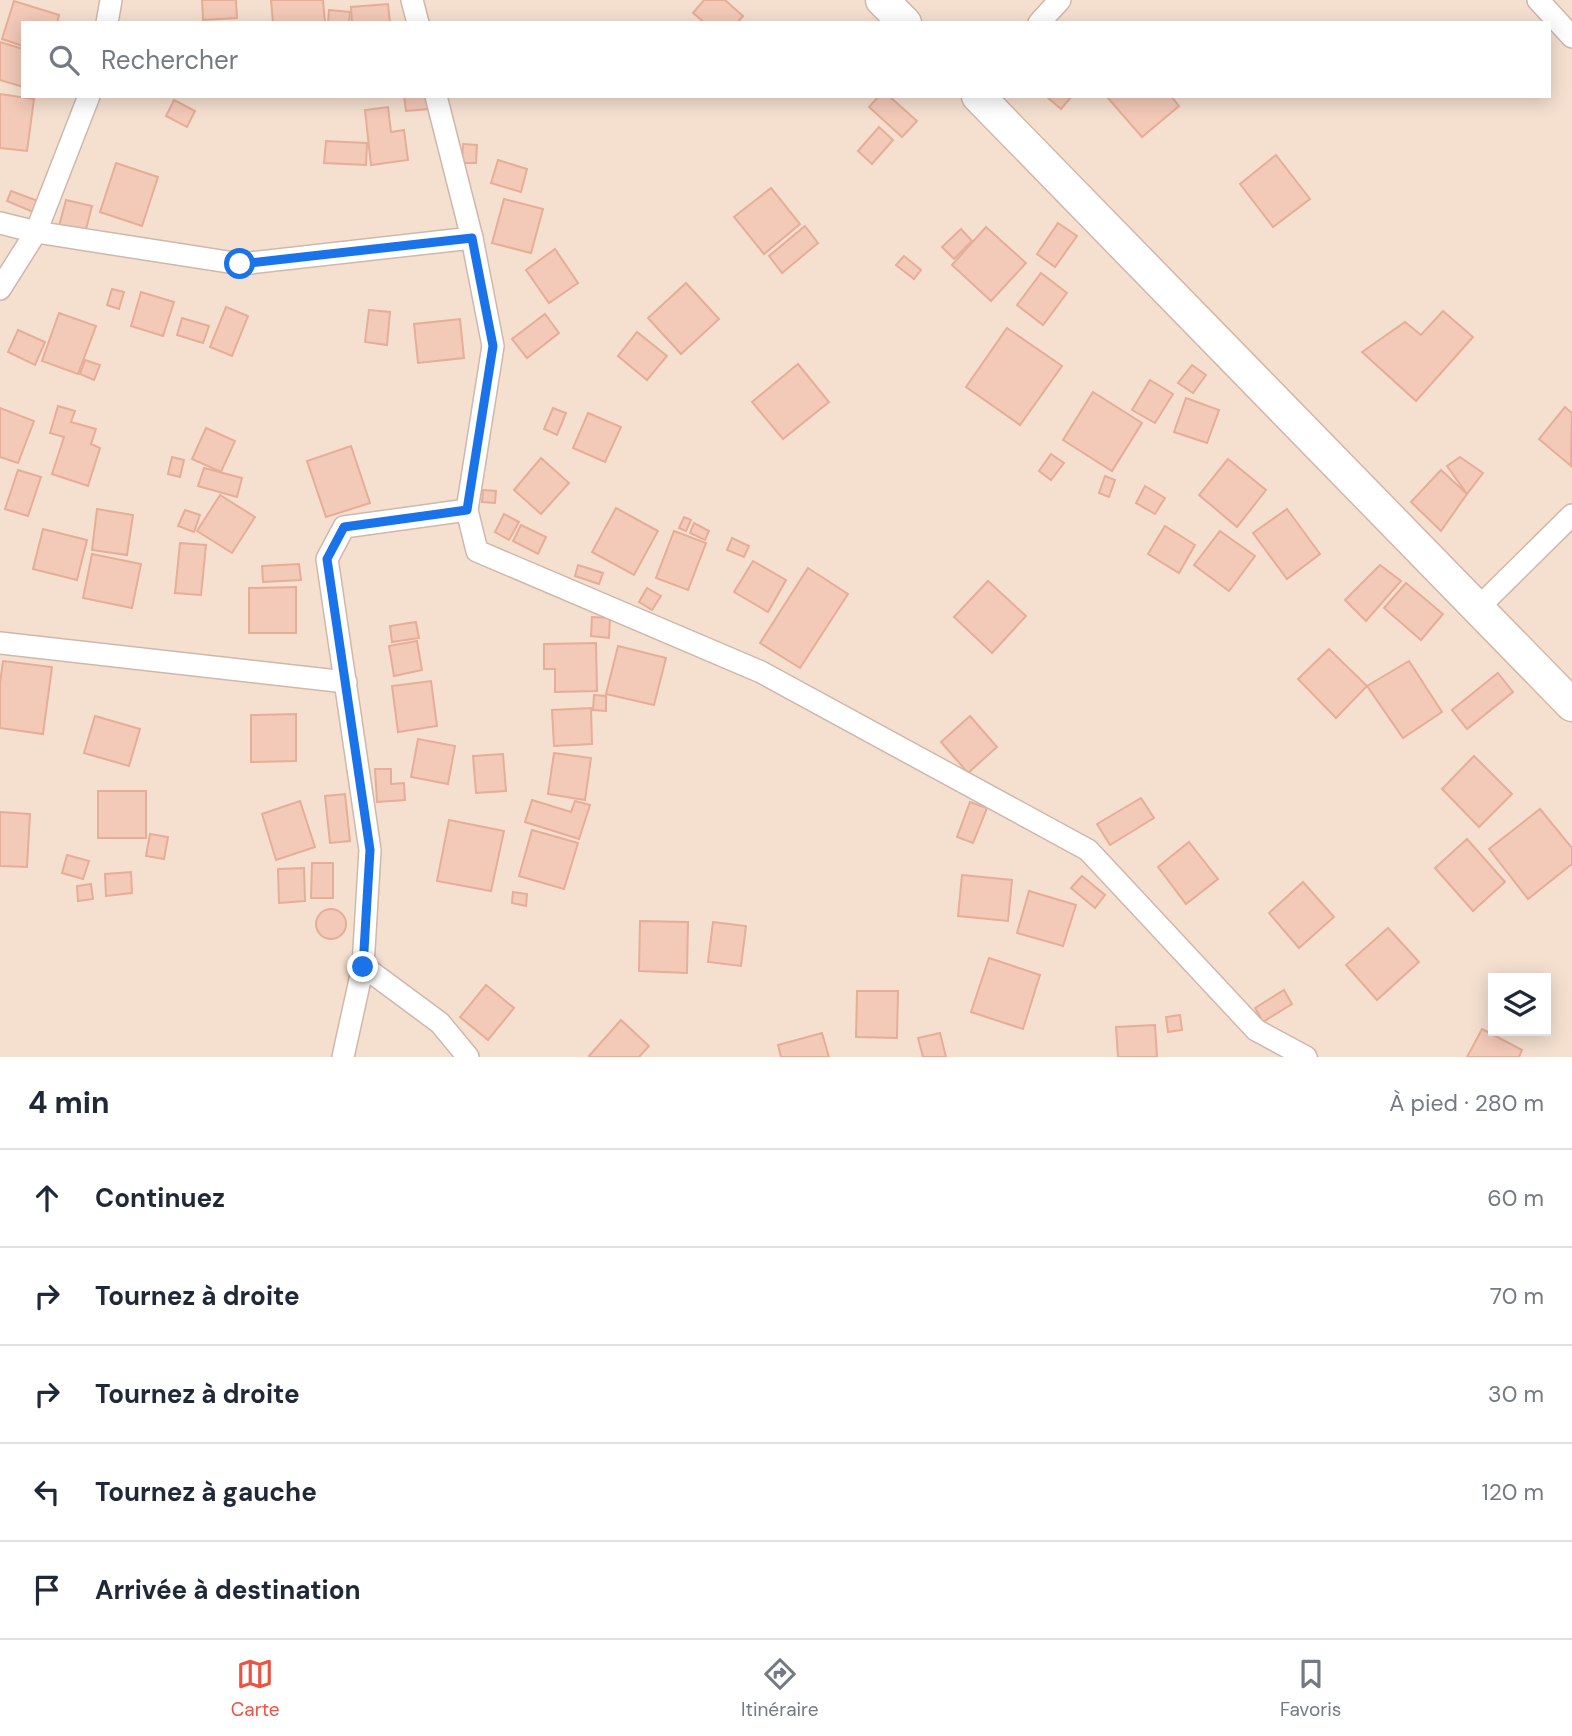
<!DOCTYPE html>
<html lang="fr">
<head>
<meta charset="utf-8">
<style>
	:root { --surface:#fff; --page:#f2f2f3; --text:#1f2937; --muted:#747a83; --line:#e0e1e3; --accent:#eb5342 }
	body { margin:0; font-family:"DM Sans",sans-serif; background:var(--page); color:var(--text) }
	.controls { position:absolute; right:21px; bottom:21px; display:grid; overflow:hidden; border-radius:0px; box-shadow:0 4px 18px #0003 }
	.controls button { width:63px; height:63px; display:grid; place-items:center; padding:0; border:0; border-bottom:2px solid var(--line); background:var(--surface); color:var(--text); font:35px sans-serif }
	.stop { position:absolute; width:21px; height:21px; margin:-16px; border:5px solid #1a73e8; border-radius:50%; background:#fff }
	.stop.end { background:#1a73e8; border-color:#fff; box-shadow:0 2px 7px #0008 }
	.list { margin:0; padding:0; list-style:none }
	h2 { display:flex; justify-content:space-between; align-items:center; height:91px; margin:0; padding:0 28px; font-size:30px }
	h2 small { font-size:23px; font-weight:400; color:var(--muted) }
	.list li { display:grid; grid-template-columns:46px 1fr auto; gap:21px; align-items:center; box-sizing:border-box; height:98px; padding:0 28px; border-top:2px solid var(--line) }
	.list b { display:block; font-size:26px; white-space:nowrap }
	.list em { font-size:23px; font-style:normal; color:var(--muted) }
	.icon { flex:none; width:38px; height:38px; fill:none; stroke:currentColor; stroke-width:2; stroke-linecap:round; stroke-linejoin:round }
	.map { position:relative; flex:none; width:1572px; height:1057px; overflow:hidden }
	.search { position:absolute; background:var(--surface); box-shadow:0 4px 18px #0003; left:21px; right:21px; top:21px; height:77px; display:flex; align-items:center; gap:18px; box-sizing:border-box; padding:0 24px; border-radius:0px; color:var(--muted); font-size:26px }
	.sheet { height:581px; background:var(--surface) }
	nav { display:flex; justify-content:space-around; align-items:center; box-sizing:border-box; height:98px; border-top:2px solid var(--line); background:var(--surface); font-size:19px; color:var(--muted) }
	nav a { display:grid; justify-items:center; gap:4px }
	nav .on { color:var(--accent) }
	.map>svg:first-child { display:block }
	.residential { fill:#f5e0d0; fill-rule:evenodd }
	.building { fill:#f3c9b8; stroke:#e6ad98; stroke-width:2 }
	.lines { fill:none; stroke-linecap:round; stroke-linejoin:round }
	.street-casing { stroke:#d0b7ab; stroke-width:24 }
	.secondary-casing { stroke:#d4b6a8; stroke-width:35 }
	.street { stroke:#fff; stroke-width:21 }
	.secondary { stroke:#fff; stroke-width:32 }
	.route { stroke:#1a73e8; stroke-width:9 }
</style>
</head>
<body>
<div class="map">
<svg width="1572" height="1057" viewBox="0 0 1572 1057">
	<rect width="100%" height="100%" fill="#fdefe2"/>
	<!-- residential -->
	<path class="residential" d="M0,0H1572V1057H0ZM23,23H1549V96H23ZM1493,978H1546V1031H1493Z"/>
	<!-- building -->
	<g class="building">
		<polygon points="202,0 236,0 237,18 203,20"/>
		<polygon points="271,0 323,0 325,23 273,23"/>
		<polygon points="704,0 725,0 743,16 737,23 705,23 693,13"/>
		<polygon points="14,1 59,15 57,23 23,23 23,46 2,39"/>
		<polygon points="388,4 390,23 352,23 351,7"/>
		<polygon points="329,10 350,12 349,23 328,23"/>
		<polygon points="0,42 23,49 23,87 0,80"/>
		<polygon points="0,94 34,99 27,151 0,148"/>
		<polygon points="404,96 428,96 429,109 406,111"/>
		<polygon points="879,96 889,96 917,121 902,137 869,107"/>
		<polygon points="1046,96 1072,96 1061,109"/>
		<polygon points="1171,96 1179,106 1142,137 1107,97"/>
		<polygon points="174,100 195,111 187,127 166,116"/>
		<polygon points="388,107 391,132 404,130 408,160 371,165 365,110"/>
		<polygon points="879,127 893,140 872,164 858,151"/>
		<polygon points="326,141 367,143 366,165 324,163"/>
		<polygon points="463,144 477,145 476,163 462,163"/>
		<polygon points="1276,155 1310,199 1273,227 1240,184"/>
		<polygon points="498,160 527,169 521,192 491,183"/>
		<polygon points="116,163 158,177 142,226 100,212"/>
		<polygon points="771,188 800,224 764,254 734,217"/>
		<polygon points="11,191 38,201 33,212 7,201"/>
		<polygon points="504,199 543,209 531,253 492,243"/>
		<polygon points="66,200 92,206 85,233 59,226"/>
		<polygon points="1058,223 1077,236 1055,267 1037,254"/>
		<polygon points="805,226 818,243 782,273 769,256"/>
		<polygon points="986,227 1026,263 991,301 952,265"/>
		<polygon points="961,229 972,241 954,259 942,247"/>
		<polygon points="555,249 578,283 549,303 526,270"/>
		<polygon points="904,256 921,270 914,279 896,265"/>
		<polygon points="1041,273 1067,293 1043,325 1017,305"/>
		<polygon points="686,283 719,319 681,354 648,318"/>
		<polygon points="112,289 124,292 119,309 107,305"/>
		<polygon points="141,292 174,302 163,336 131,326"/>
		<polygon points="226,307 248,316 232,356 210,347"/>
		<polygon points="369,310 390,312 387,345 365,342"/>
		<polygon points="1443,311 1473,337 1416,401 1362,352 1405,322 1421,335"/>
		<polygon points="59,313 96,326 78,374 42,361"/>
		<polygon points="545,314 559,333 527,358 512,339"/>
		<polygon points="182,318 209,326 203,343 177,335"/>
		<polygon points="460,319 464,358 418,363 414,324"/>
		<polygon points="1007,328 1062,366 1020,425 966,387"/>
		<polygon points="18,330 45,342 35,365 8,352"/>
		<polygon points="637,332 667,356 647,380 618,356"/>
		<polygon points="85,360 100,365 94,380 80,374"/>
		<polygon points="798,364 829,402 783,439 752,402"/>
		<polygon points="1192,365 1206,375 1193,393 1178,383"/>
		<polygon points="1150,380 1173,394 1155,423 1132,410"/>
		<polygon points="1093,392 1142,423 1112,471 1063,440"/>
		<polygon points="1186,398 1219,410 1207,443 1174,432"/>
		<polygon points="58,406 75,411 71,422 96,429 91,444 100,448 88,486 52,474 64,437 50,433"/>
		<polygon points="1565,407 1572,413 1571,466 1539,439"/>
		<polygon points="0,408 34,421 18,463 0,457"/>
		<polygon points="553,408 566,413 557,435 544,429"/>
		<polygon points="588,413 621,427 605,462 573,448"/>
		<polygon points="206,428 235,441 221,472 192,459"/>
		<polygon points="351,446 370,503 326,517 307,461"/>
		<polygon points="1051,454 1064,463 1051,480 1039,471"/>
		<polygon points="172,457 184,460 180,477 168,474"/>
		<polygon points="1460,457 1483,473 1467,494 1447,466"/>
		<polygon points="541,458 569,483 541,514 514,490"/>
		<polygon points="1228,459 1266,490 1237,527 1199,495"/>
		<polygon points="204,468 242,478 237,497 198,486"/>
		<polygon points="18,470 41,477 28,516 5,509"/>
		<polygon points="1441,470 1467,494 1441,531 1411,502"/>
		<polygon points="1105,476 1115,480 1109,497 1099,493"/>
		<polygon points="1145,486 1165,498 1155,514 1136,503"/>
		<polygon points="483,490 496,491 495,503 482,502"/>
		<polygon points="220,495 255,517 232,553 197,531"/>
		<polygon points="616,508 658,531 634,575 592,552"/>
		<polygon points="97,509 133,515 127,555 92,550"/>
		<polygon points="1287,509 1320,554 1287,579 1253,533"/>
		<polygon points="185,510 200,515 194,532 178,526"/>
		<polygon points="504,514 519,522 509,540 495,532"/>
		<polygon points="684,517 691,520 686,531 679,528"/>
		<polygon points="694,523 709,531 705,540 690,533"/>
		<polygon points="521,525 546,537 538,554 513,541"/>
		<polygon points="1165,526 1195,545 1179,573 1148,554"/>
		<polygon points="43,529 87,540 77,580 33,569"/>
		<polygon points="674,531 706,543 688,590 656,578"/>
		<polygon points="1220,531 1255,556 1229,591 1194,565"/>
		<polygon points="732,538 749,546 744,557 727,550"/>
		<polygon points="180,543 206,545 201,595 175,593"/>
		<polygon points="92,554 141,564 132,608 83,598"/>
		<polygon points="753,561 786,580 768,612 734,592"/>
		<polygon points="299,564 301,580 263,582 262,566"/>
		<polygon points="578,565 603,573 599,584 575,576"/>
		<polygon points="1380,565 1401,581 1366,621 1345,600"/>
		<polygon points="808,568 848,594 800,668 760,643"/>
		<polygon points="988,581 1026,616 992,653 954,617"/>
		<polygon points="1406,583 1443,614 1421,640 1384,608"/>
		<polygon points="296,587 296,633 249,633 249,588"/>
		<polygon points="647,588 661,596 652,610 639,602"/>
		<polygon points="592,617 610,618 609,638 591,636"/>
		<polygon points="416,622 419,638 392,642 390,626"/>
		<polygon points="417,641 422,670 394,676 389,646"/>
		<polygon points="596,643 597,691 555,692 555,669 544,669 544,644"/>
		<polygon points="618,646 666,658 654,705 606,694"/>
		<polygon points="1329,649 1367,686 1336,718 1298,679"/>
		<polygon points="3,661 52,667 43,734 0,728 0,683"/>
		<polygon points="1409,661 1442,712 1403,738 1367,686"/>
		<polygon points="1498,673 1513,692 1467,729 1452,710"/>
		<polygon points="431,681 437,726 398,732 392,686"/>
		<polygon points="594,695 606,696 606,711 593,710"/>
		<polygon points="591,708 592,744 554,746 552,710"/>
		<polygon points="296,714 296,761 251,762 251,715"/>
		<polygon points="95,716 140,729 129,766 84,753"/>
		<polygon points="970,716 997,747 968,773 941,742"/>
		<polygon points="418,739 455,746 448,784 411,777"/>
		<polygon points="554,753 591,758 585,800 548,794"/>
		<polygon points="503,754 506,791 476,793 473,756"/>
		<polygon points="1474,756 1512,794 1479,827 1442,789"/>
		<polygon points="375,769 391,769 391,784 404,783 405,800 377,802"/>
		<rect x="98" y="791" width="48" height="47"/>
		<polygon points="345,794 350,841 330,843 325,796"/>
		<polygon points="1141,798 1154,818 1110,845 1097,824"/>
		<polygon points="532,800 571,812 575,801 590,805 579,839 525,822"/>
		<polygon points="300,801 315,847 276,860 262,814"/>
		<polygon points="970,802 987,808 973,843 957,837"/>
		<polygon points="1540,809 1572,848 1572,864 1528,899 1489,849"/>
		<polygon points="0,812 30,814 27,867 0,866"/>
		<polygon points="449,820 504,831 491,891 437,881"/>
		<polygon points="532,830 578,843 564,889 519,876"/>
		<polygon points="150,834 168,837 164,859 146,856"/>
		<polygon points="1467,839 1505,882 1473,911 1435,868"/>
		<polygon points="1189,842 1218,879 1186,904 1158,867"/>
		<polygon points="67,855 89,861 83,879 62,873"/>
		<polygon points="312,863 333,863 333,898 311,898"/>
		<polygon points="304,868 305,901 279,903 278,869"/>
		<polygon points="131,872 132,893 106,896 105,874"/>
		<polygon points="962,875 1012,880 1008,921 958,916"/>
		<polygon points="1082,876 1105,895 1095,908 1071,888"/>
		<polygon points="1303,882 1334,917 1299,948 1269,913"/>
		<polygon points="91,884 93,899 78,901 77,886"/>
		<polygon points="1029,891 1076,905 1063,946 1017,933"/>
		<polygon points="513,892 527,894 526,906 512,903"/>
		<circle cx="331" cy="924" r="15"/>
		<polygon points="640,921 688,922 687,973 639,971"/>
		<polygon points="713,922 746,926 741,966 708,962"/>
		<polygon points="1388,928 1419,962 1377,1000 1346,965"/>
		<polygon points="989,958 1040,975 1023,1029 971,1012"/>
		<polygon points="486,985 514,1008 488,1040 460,1017"/>
		<polygon points="1284,990 1292,1004 1263,1022 1255,1008"/>
		<polygon points="857,991 898,991 897,1038 856,1037"/>
		<polygon points="1180,1015 1182,1030 1168,1032 1166,1017"/>
		<polygon points="621,1020 649,1046 639,1057 591,1057 589,1056"/>
		<polygon points="1155,1025 1157,1057 1118,1057 1116,1027"/>
		<polygon points="1482,1029 1522,1050 1519,1057 1467,1057"/>
		<polygon points="822,1033 829,1057 781,1057 778,1045"/>
		<polygon points="940,1033 946,1057 923,1057 918,1038"/>
	</g>
	<g class="lines">
		<!-- street casing -->
		<g class="street-casing">
			<g id="street">
				<polyline points="412,0 418,23"/>
				<polyline points="1538,0 1572,37"/>
				<polyline points="107,23 111,0"/>
				<polyline points="1039,23 1060,0"/>
				<polyline points="436,96 472,238 493,346 467,510 477,551 761,672 1088,850 1256,1030 1306,1057"/>
				<polyline points="0,223 36,232 241,264 472,238"/>
				<polyline points="0,289 36,232 89,96"/>
				<polyline points="1478,608 1572,515"/>
				<polyline points="0,643 346,682"/>
				<polyline points="363,966 440,1023 468,1057"/>
				<polyline points="343,1057 363,966 370,850 327,559 344,527 467,510"/>
			</g>
		</g>
		<!-- secondary casing -->
		<g class="secondary-casing">
			<g id="secondary">
				<polyline points="882,0 905,23"/>
				<polyline points="978,96 1572,705"/>
			</g>
		</g>
		<!-- street -->
		<use href="#street" class="street"/>
		<!-- secondary -->
		<use href="#secondary" class="secondary"/>
	</g>
	<g class="lines">
		<!-- route -->
		<polyline class="route" points="240,264 472,238 493,346 467,510 344,527 327,559 370,850 363,967"/>
	</g>
</svg>
<div class="controls">
<button><svg class="icon" aria-label="layers" viewBox="0 0 24 24"><path d="M12 4l9 5-9 5-9-5zM3 14l9 5 9-5"/></svg></button>
</div>
<div class="stop" style="left:240px;top:264px"></div>
<div class="stop end" style="left:363px;top:967px"></div>
<div class="search"><svg class="icon" aria-label="search" viewBox="0 0 24 24"><circle cx="10" cy="10" r="6"/><path d="M15 15l6 6"/></svg>Rechercher</div>
</div>
<section class="sheet">
<h2>4 min<small>À pied · 280 m</small></h2>
<ul class="list">
<li><svg class="icon" aria-label="ahead" viewBox="0 0 24 24"><path d="M12 20V5M6 11l6-6 6 6"/></svg><div><b>Continuez</b></div><em>60 m</em></li>
<li><svg class="icon" aria-label="right" viewBox="0 0 24 24"><path d="M7 20v-9h11M14 6l5 5-5 5"/></svg><div><b>Tournez à droite</b></div><em>70 m</em></li>
<li><svg class="icon" aria-label="right" viewBox="0 0 24 24"><path d="M7 20v-9h11M14 6l5 5-5 5"/></svg><div><b>Tournez à droite</b></div><em>30 m</em></li>
<li><svg class="icon" aria-label="left" viewBox="0 0 24 24"><path d="M17 20v-9H6M10 6l-5 5 5 5"/></svg><div><b>Tournez à gauche</b></div><em>120 m</em></li>
<li><svg class="icon" aria-label="arrive" viewBox="0 0 24 24"><path d="M6 21V4h12l-3 4 3 4H6"/></svg><div><b>Arrivée à destination</b></div></li>
</ul>
</section>
<nav>
<a class="on"><svg class="icon" aria-label="map" viewBox="0 0 24 24"><path d="M3 6l6-2 6 2 6-2v14l-6 2-6-2-6 2zM9 4v14M15 6v14"/></svg>Carte</a>
<a><svg class="icon" aria-label="directions" viewBox="0 0 24 24"><path d="M12 3l9 9-9 9-9-9zM9 14v-3h6M13 9l2 2-2 2"/></svg>Itinéraire</a>
<a><svg class="icon" aria-label="saved" viewBox="0 0 24 24"><path d="M7 4h10v16l-5-4-5 4z"/></svg>Favoris</a>
</nav>
</body>
</html>
